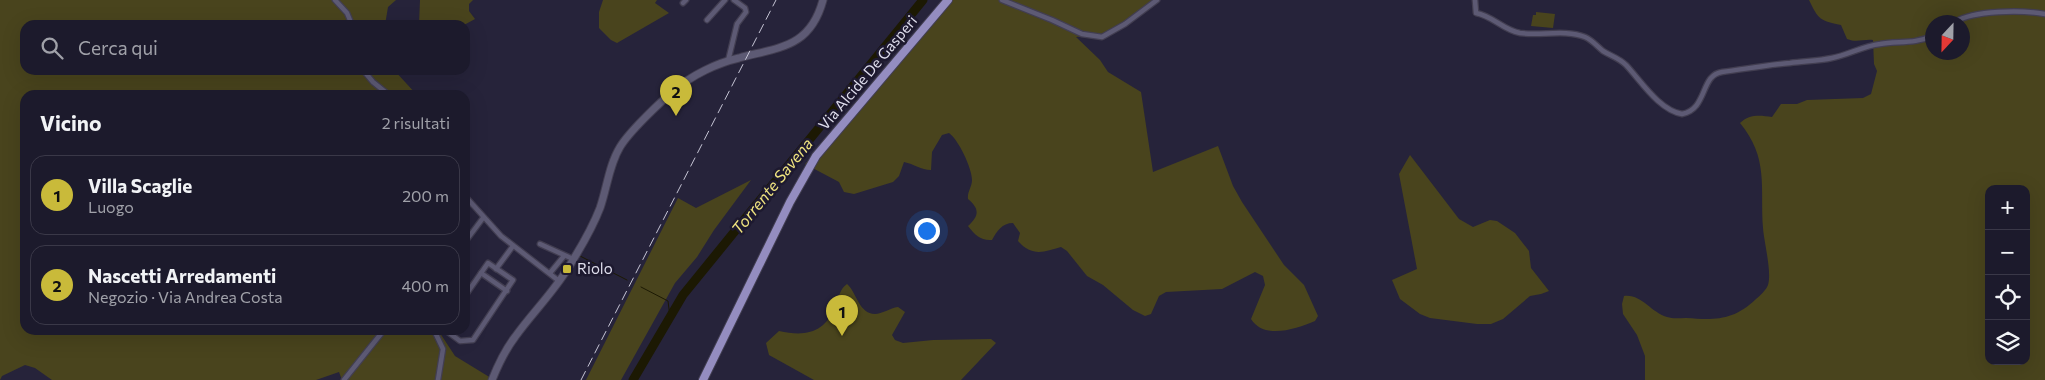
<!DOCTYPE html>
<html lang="it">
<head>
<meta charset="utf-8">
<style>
	:root { --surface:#1c1a2c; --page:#252334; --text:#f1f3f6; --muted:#a0a1a9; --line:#3a3848; --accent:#c9ba3a }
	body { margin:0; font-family:Commissioner,sans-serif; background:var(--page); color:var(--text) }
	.controls { position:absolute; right:15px; bottom:15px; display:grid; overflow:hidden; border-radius:10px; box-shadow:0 5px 20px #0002 }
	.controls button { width:45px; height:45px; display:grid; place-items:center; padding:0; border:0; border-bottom:1px solid var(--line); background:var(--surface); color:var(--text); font:25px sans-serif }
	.compass { position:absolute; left:1925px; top:15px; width:45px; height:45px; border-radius:50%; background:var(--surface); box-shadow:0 5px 20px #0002; rotate:202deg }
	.you { position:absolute; left:926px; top:230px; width:18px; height:18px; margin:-12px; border:4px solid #fff; border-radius:50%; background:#1a73e8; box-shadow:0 0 0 8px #1a73e833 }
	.badge { display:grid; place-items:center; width:32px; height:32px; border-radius:50%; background:var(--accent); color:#111; font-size:16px; font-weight:700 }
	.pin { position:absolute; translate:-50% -41px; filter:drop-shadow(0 1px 2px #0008) }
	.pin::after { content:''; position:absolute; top:26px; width:18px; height:15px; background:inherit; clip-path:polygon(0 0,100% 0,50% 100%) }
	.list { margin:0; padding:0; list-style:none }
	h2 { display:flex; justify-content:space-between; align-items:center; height:65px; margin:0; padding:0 20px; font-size:21px }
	h2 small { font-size:16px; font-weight:400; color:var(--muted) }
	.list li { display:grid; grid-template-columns:32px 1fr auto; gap:15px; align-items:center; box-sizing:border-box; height:80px; margin:0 10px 10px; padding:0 10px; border:1px solid var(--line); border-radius:15px }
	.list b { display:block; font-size:19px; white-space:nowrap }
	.list p { margin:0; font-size:16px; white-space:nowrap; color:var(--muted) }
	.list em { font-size:16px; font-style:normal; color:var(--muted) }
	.icon { flex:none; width:28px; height:28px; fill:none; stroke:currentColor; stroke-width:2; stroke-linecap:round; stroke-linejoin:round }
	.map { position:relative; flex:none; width:2045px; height:380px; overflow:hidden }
	.search { position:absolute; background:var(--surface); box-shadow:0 5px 20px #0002; left:20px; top:20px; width:450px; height:55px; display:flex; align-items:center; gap:12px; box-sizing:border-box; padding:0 18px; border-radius:15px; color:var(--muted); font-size:19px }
	.panel { position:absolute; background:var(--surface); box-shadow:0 5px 20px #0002; left:20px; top:90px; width:450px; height:245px; border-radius:15px }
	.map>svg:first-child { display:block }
	.green { fill:#49441d; fill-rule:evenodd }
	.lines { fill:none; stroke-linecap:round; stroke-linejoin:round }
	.stream { stroke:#1c1903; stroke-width:1 }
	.river { stroke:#1c1903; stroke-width:9 }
	.minor-casing { stroke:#423e51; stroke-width:7 }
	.secondary-casing { stroke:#423e51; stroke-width:9 }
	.primary-casing { stroke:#423e51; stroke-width:10 }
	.minor { stroke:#5d5a74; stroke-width:4.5 }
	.secondary { stroke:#5d5a74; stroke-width:7 }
	.primary { stroke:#948dc0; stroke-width:8 }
	.rail { stroke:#c5c4d4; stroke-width:1; stroke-dasharray:10 5; stroke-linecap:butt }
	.poi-dot { fill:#c9ba3a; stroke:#1d192f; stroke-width:2 }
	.labels { text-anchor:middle; stroke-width:5; stroke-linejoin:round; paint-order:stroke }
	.street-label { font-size:15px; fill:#dfdeed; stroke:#1d192f }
	.poi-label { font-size:15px; fill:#dfdeed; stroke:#1d192f; text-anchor:start }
	.water-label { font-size:16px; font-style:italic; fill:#f1e580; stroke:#1d192f }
</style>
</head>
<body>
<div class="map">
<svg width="2045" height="380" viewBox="0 0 2045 380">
	<rect width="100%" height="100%" fill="#26233a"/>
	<!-- green -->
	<g class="green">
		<polygon points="0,0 396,0 388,7 385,25 25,25 25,70 394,70 417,95 25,95 25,330 438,330 455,356 491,378 490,380 342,380 339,372 316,380 52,380 35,368 25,365 2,376 0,380"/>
		<polygon points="420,0 473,0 469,4 469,11 475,19 464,25 419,25"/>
		<polygon points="603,0 657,0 655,3 669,13 617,43 611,40 599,28 599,12"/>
		<path d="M948,0H1157L1111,34L1076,37L1100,60L1108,72L1141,92L1153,172L1218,146L1233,186L1242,202L1284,265L1304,285L1318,316L1315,321C1296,329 1264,340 1251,319L1265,285L1263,276L1255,272L1222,289L1166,292L1159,296L1151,314L1145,316L1133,310L1103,285L1087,276L1067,251L1061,247C1044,252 1032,257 1018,241L1020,233L1013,223C1002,223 997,231 992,240C981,241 975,235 968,226C979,216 980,209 968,199C967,192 972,187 972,180C972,168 958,139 949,133L942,135L932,152L931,170C921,170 914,164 904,162L899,176L893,182L854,194L844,192L839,182L805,164Z"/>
		<path d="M1809,0H2045V380H1645V356L1637,335L1623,314L1622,304L1624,296C1642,294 1650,312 1667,317C1673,319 1679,318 1686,318C1715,320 1733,321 1756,299C1760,296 1766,290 1768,285C1772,272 1764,242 1763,228C1760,187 1769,158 1740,123C1749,114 1760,115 1772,117L1781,104H1797L1807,100L1863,98L1871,94L1877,71L1874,64L1873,40C1863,39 1857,43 1847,39L1841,25C1820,21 1818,19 1809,0ZM1932,22H1962V52H1932ZM1989,189H2026V361H1989Z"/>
		<polygon points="1536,12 1555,14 1553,28 1531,26 1533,15 1536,15"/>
		<polygon points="1410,155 1459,219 1473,227 1490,220 1497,221 1515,233 1529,251 1531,268 1549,291 1541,294 1530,296 1503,319 1491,324 1477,324 1430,318 1420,314 1400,299 1392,280 1417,269 1399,174"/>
		<polygon points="751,180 714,230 697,257 675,283 621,380 586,380 678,198 696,208"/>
		<path d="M847,284C857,293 859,314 875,314C882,314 890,308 898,307L905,312L892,335L895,340L903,343L933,340L991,339L996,343L961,380H814L769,355L766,343L779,331C806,337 826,333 836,304C839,296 840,289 847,284Z"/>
	</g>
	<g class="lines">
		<!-- stream -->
		<g class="stream">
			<polyline points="580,256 627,280"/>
			<polyline points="641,287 668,301 670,317"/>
		</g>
		<!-- river -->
		<polyline class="river" points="633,380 683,295 923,0"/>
		<!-- minor casing -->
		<g class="minor-casing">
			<g id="minor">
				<polyline points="335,0 347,13 352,25"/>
				<polyline points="1002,0 1052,20 1082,34 1102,37 1125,24 1157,0"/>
				<path d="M1475,0L1476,13C1493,16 1503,30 1520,33C1541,36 1565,29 1585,37C1592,40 1597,46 1603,51C1611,56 1619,58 1626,65C1641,81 1659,110 1682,114C1708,109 1700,75 1722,72C1745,69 1767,65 1790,63C1804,61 1819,61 1832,58C1848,55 1863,46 1880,44C1897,41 1916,44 1932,36"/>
				<polyline points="683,3 686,0"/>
				<polyline points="707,20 725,0"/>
				<path d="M1955,22C1974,10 2022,10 2045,14"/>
				<polyline points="728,61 737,24 746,12 745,8 734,0"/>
				<polyline points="363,70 373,82 389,95"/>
				<polyline points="465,196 501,236 559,281"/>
				<polyline points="465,242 483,218"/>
				<polyline points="540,244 573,259"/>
				<polyline points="496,269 513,246"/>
				<polyline points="481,273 507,291"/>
				<polyline points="550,273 564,256"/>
				<polyline points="434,330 443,349 438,380"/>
				<polyline points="445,330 460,341 473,340 513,280 488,263 465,296"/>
				<polyline points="344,380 384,330"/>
			</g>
		</g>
		<!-- secondary casing -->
		<g class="secondary-casing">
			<path id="secondary" d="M492,380C498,365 505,350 515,337C532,313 553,293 568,268C580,249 592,229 600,208C607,188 609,165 620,147C629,132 660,102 675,90C692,75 717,63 739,58C779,47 810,48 823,0"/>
		</g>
		<!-- primary casing -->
		<g class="primary-casing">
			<polyline id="primary" points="703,380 790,202 816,156 948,0"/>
		</g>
		<!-- minor -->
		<use href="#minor" class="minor"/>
		<!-- secondary -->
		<use href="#secondary" class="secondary"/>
		<!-- primary -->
		<use href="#primary" class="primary"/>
		<!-- rail -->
		<polyline class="rail" points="581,380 776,0"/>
	</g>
	<!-- markers -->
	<rect class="poi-dot" x="562" y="264" width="10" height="10" rx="2.5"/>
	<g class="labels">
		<!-- street labels -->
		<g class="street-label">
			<text transform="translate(868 73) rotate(-50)" y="5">Via Alcide De Gasperi</text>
		</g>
		<!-- poi labels -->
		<g class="poi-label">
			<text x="577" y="274">Riolo</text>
		</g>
		<!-- water labels -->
		<g class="water-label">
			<text transform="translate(772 186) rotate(-51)" y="6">Torrente Savena</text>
		</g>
	</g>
</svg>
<div class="controls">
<button>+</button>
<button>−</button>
<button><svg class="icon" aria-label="locate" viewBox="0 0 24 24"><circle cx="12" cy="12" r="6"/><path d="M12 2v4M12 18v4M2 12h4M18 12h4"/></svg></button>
<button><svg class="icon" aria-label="layers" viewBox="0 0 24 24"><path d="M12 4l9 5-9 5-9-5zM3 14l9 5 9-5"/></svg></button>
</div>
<svg class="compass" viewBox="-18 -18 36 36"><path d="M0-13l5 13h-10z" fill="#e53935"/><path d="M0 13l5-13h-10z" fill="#a0a1a9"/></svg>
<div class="you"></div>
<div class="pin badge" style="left:842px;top:336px">1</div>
<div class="pin badge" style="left:676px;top:116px">2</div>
<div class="search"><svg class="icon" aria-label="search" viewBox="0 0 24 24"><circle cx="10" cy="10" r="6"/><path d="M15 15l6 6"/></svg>Cerca qui</div>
<section class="panel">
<h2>Vicino<small>2 risultati</small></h2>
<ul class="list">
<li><span class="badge">1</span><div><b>Villa Scaglie</b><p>Luogo</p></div><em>200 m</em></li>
<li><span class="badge">2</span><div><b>Nascetti Arredamenti</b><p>Negozio · Via Andrea Costa</p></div><em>400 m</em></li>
</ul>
</section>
</div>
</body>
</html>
